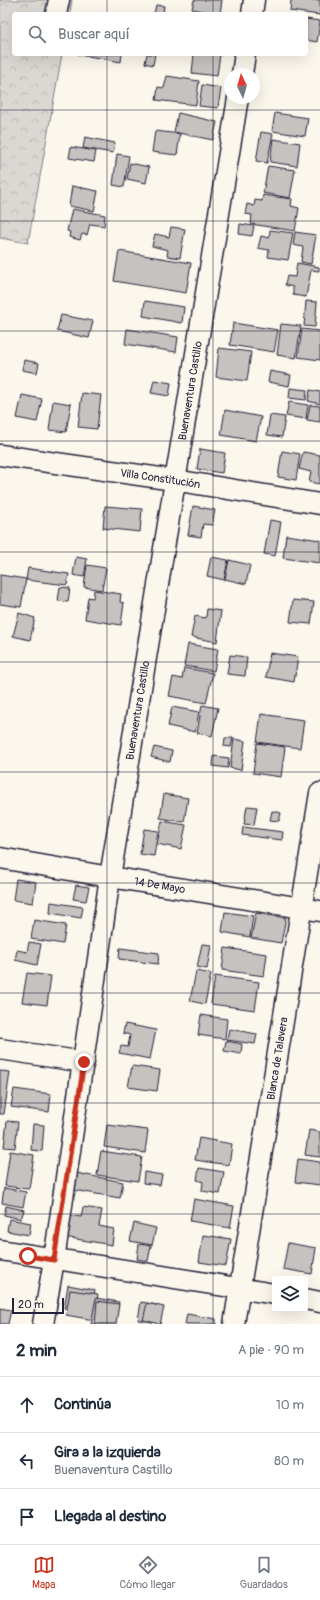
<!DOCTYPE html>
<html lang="es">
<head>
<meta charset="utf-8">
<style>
	:root { --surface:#fff; --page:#f2f2f3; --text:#1f2937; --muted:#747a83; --line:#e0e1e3; --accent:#c8321e }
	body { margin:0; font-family:Pangolin,sans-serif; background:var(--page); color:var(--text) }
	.controls { position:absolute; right:12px; bottom:12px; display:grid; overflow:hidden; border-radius:4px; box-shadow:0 4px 16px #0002 }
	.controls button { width:36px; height:36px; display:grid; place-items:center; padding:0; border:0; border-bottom:1px solid var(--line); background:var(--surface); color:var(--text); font:20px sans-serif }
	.compass { position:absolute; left:224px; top:68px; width:36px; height:36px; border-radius:50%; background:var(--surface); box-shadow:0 4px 16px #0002; rotate:355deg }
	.scale { position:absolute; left:12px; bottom:10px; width:52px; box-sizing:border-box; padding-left:4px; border:2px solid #22223b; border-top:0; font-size:11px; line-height:14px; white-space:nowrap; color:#22223b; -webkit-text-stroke:3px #fbf7ec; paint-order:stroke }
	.stop { position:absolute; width:12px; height:12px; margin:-9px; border:3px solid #c8321e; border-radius:50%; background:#fff }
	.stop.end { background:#c8321e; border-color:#fff; box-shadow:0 1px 4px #0008 }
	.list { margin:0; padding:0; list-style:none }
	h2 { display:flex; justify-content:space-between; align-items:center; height:52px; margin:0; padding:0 16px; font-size:17px }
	h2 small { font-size:13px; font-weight:400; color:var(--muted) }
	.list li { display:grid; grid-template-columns:26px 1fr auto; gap:12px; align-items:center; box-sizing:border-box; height:56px; padding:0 16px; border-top:1px solid var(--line) }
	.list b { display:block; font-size:15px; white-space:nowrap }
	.list p { margin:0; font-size:13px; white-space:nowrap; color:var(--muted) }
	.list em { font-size:13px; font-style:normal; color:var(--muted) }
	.icon { flex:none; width:22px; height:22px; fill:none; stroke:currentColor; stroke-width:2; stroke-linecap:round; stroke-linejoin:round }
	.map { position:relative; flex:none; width:320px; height:1324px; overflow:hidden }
	.search { position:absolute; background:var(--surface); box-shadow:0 4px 16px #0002; left:12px; right:12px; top:12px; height:44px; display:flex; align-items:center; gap:10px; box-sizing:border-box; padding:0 14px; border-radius:4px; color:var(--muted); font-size:15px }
	.sheet { height:220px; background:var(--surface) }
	nav { display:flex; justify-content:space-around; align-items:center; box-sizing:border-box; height:56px; border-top:1px solid var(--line); background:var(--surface); font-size:11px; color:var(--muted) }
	nav a { display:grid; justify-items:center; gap:2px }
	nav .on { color:var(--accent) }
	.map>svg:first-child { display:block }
	.park { fill:url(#park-crowns); stroke:#7e7d87 }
	.building { fill:#c6c2c0; stroke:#22223b }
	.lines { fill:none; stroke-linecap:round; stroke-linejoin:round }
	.street-casing { stroke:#22223b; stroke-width:23 }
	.street { stroke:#fbf7ec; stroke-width:20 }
	.route { stroke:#c8321e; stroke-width:5 }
	.grid { fill:none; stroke:#22223b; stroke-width:1; stroke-opacity:0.55 }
	.labels { text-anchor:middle; stroke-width:3; stroke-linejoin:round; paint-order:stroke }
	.street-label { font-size:11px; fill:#22223b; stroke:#fbf7ec }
</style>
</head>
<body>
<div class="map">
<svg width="320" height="1324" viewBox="0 0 320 1324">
	<defs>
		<pattern id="park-crowns" width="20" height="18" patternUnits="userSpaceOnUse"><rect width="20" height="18" fill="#dbd8d3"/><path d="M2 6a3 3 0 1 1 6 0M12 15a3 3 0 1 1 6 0" fill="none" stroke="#bcb9b6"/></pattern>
	</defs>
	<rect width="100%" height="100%" fill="#fbf7ec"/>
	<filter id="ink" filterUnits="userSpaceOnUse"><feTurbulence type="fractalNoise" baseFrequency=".025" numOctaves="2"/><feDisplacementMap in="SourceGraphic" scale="8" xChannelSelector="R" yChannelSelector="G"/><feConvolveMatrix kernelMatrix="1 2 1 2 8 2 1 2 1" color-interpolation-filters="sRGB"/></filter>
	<g filter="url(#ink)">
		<!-- park -->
		<polygon class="park" points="0,0 72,0 70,14 14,14 14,54 62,54 28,243 0,238"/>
		<!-- building -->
		<g class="building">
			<polygon points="194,0 222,0 220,14 192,9"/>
			<polygon points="291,0 320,0 320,15 290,11"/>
			<polygon points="156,5 164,6 163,14 154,14"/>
			<polygon points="306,19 320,21 317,42 306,40"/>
			<polygon points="77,54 122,54 121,62"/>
			<polygon points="147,54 155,54 153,65 145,63"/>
			<polygon points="194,54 220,54 217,76 192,73"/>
			<polygon points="167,76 199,81 196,105 156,100 158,87 164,88"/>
			<polygon points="202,85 221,88 218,108 199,106"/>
			<polygon points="178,113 217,122 213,140 174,132"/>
			<polygon points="275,113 308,118 305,136 272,131"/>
			<polygon points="155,131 180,134 177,155 152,152"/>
			<polygon points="261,132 273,134 267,163 256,161"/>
			<polygon points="85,137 115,143 113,153 83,148"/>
			<polygon points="273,139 300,143 297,166 270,162"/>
			<polygon points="71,147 96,151 94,162 69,158"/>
			<polygon points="117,154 129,156 124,187 113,185"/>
			<polygon points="130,163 149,167 146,183 127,179"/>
			<polygon points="268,166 295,170 290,198 263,193"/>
			<polygon points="72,186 98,191 94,211 69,206"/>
			<polygon points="263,195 292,199 291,206 299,208 295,231 251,224 252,215 245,214 247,204 254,206 255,200 262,201"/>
			<polygon points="72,209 105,215 104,226 90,224 87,235 82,234 80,240 69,237 70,232 67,231"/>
			<polygon points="240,224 254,226 252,236 239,234"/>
			<polygon points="171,227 185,229 180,258 167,256 168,250 152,246 155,234 169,237"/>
			<polygon points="270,230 293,233 288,260 268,257 269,250 258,248 261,236 269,238"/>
			<polygon points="295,232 316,235 311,264 301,262 303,247 293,245"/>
			<polygon points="119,251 191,263 186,293 114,281"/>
			<polygon points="297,263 319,267 319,271 311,270 306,297 293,295 293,287 285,285 287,276 295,277"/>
			<polygon points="145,301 184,307 182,323 143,316"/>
			<polygon points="306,301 317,302 315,327 304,326"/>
			<polygon points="61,315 93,321 89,338 57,331"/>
			<polygon points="233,323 278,330 274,352 230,345"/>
			<polygon points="281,324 301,326 296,358 277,355"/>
			<polygon points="127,329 178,337 176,352 125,344"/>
			<polygon points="302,329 320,331 320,360 298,357"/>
			<polygon points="219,348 251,352 247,381 216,377"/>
			<polygon points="24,360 39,363 37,373 22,370"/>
			<polygon points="270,371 291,375 289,386 268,382"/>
			<polygon points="154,380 171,383 169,396 151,393"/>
			<polygon points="290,388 307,390 306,400 289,398"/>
			<polygon points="310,390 320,392 320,404 308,401"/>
			<polygon points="82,393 101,395 97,429 78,427"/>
			<polygon points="22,395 42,399 37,422 17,418"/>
			<polygon points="53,401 71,404 66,432 49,430"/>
			<polygon points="289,402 308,405 306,419 286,416"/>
			<polygon points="310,405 320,406 320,422 307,420"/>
			<polygon points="225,410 261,417 256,441 221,435"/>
			<polygon points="270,415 285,417 282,437 267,435"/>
			<polygon points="200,449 225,453 222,473 197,469"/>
			<polygon points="282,451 300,454 296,480 278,477"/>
			<polygon points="303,452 320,455 320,484 309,482 311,472 299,469"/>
			<polygon points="105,506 142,509 140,532 103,528"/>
			<polygon points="193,506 215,510 212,525 203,524 201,537 188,535"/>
			<polygon points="270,520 281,522 275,556 264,554"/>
			<polygon points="286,535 320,540 320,563 283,558"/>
			<polygon points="76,557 87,559 84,577 73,575"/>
			<polygon points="211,557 228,560 224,580 207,576"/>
			<polygon points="229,560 250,565 246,584 225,579"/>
			<polygon points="87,565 106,568 102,590 84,587"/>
			<polygon points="28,568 69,574 67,585 26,580"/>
			<polygon points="0,575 26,579 21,607 0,604"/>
			<polygon points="60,587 70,588 68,602 58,601"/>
			<polygon points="94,590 121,594 120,602 124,603 121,625 85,619 88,597 93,598"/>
			<polygon points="293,600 314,602 311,624 290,622"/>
			<polygon points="207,609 221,611 217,642 191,637 195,616 206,618"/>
			<polygon points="19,613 35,618 30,640 13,636"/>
			<polygon points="188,644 218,649 214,671 184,666"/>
			<polygon points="270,653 298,657 294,682 266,677"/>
			<polygon points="230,655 247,657 245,676 227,674"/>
			<polygon points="184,668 213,673 206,703 169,696 173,677 182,679"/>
			<polygon points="202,705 218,708 212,736 197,733"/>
			<polygon points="172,707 199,712 195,732 168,726"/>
			<polygon points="261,714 304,720 300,748 257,742"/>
			<polygon points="225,738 233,738 231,747 224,746"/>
			<polygon points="234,739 245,741 241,770 230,768"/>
			<polygon points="257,743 285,747 281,777 253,773"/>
			<polygon points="154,747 172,751 170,762 151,757"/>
			<polygon points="214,756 229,758 228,768 213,766"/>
			<polygon points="164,794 188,798 184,822 160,818"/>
			<polygon points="247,806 257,807 254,825 244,824"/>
			<polygon points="272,811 281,813 279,821 270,820"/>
			<polygon points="162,821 186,825 181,849 157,844"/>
			<polygon points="243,827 283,832 282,840 242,835"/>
			<polygon points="144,829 158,831 154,856 140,854"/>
			<polygon points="16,879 36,882 33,903 13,900"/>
			<polygon points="76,885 89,887 86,901 73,899"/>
			<polygon points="51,902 83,907 81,918 50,913"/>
			<polygon points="225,912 253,916 250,937 222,932"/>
			<polygon points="256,913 286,918 281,943 251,938"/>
			<polygon points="34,920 66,925 63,944 31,939"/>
			<polygon points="29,942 41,944 37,965 15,960 17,950 27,952"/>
			<polygon points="202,944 211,945 207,969 197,967"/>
			<polygon points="120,948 159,953 158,964 119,959"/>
			<polygon points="225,948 267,954 264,976 222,970"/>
			<polygon points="196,971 211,974 205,1004 190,1001"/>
			<polygon points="27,973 51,976 47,1005 22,1002"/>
			<polygon points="215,976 259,982 255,1010 211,1004"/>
			<polygon points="201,1015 227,1019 225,1039 198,1035"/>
			<polygon points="125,1024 156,1030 150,1059 119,1053 121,1046 128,1047 130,1035 123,1033"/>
			<polygon points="229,1029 257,1034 255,1044 227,1040"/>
			<polygon points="226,1041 242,1044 241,1054 224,1051"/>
			<polygon points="132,1066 160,1070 157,1091 128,1087"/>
			<polygon points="0,1071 10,1072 4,1114 0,1114"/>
			<polygon points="14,1089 51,1094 49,1112 11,1107"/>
			<polygon points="7,1121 18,1122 15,1148 4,1147"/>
			<polygon points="33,1124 44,1125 42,1151 31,1150"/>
			<polygon points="107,1125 148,1130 145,1153 104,1147"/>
			<polygon points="309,1130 320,1132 320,1157 305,1155"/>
			<polygon points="199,1138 232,1144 229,1165 195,1160"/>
			<polygon points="10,1151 34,1155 29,1189 5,1186"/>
			<polygon points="101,1151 142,1157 138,1181 97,1175"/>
			<polygon points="298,1159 320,1162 320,1185 295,1182"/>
			<polygon points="199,1168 224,1172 220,1194 202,1191 203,1182 197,1180"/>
			<polygon points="144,1172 162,1175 160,1185 143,1183"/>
			<polygon points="76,1173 123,1182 120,1198 73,1190"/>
			<polygon points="4,1188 26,1192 23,1207 2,1203"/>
			<polygon points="194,1199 234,1206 230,1228 190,1221"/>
			<polygon points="6,1206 24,1210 21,1219 4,1215"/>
			<polygon points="83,1207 102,1210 99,1226 114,1229 112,1245 64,1237 68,1215 81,1217"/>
			<polygon points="9,1219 31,1223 29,1235 7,1231"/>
			<polygon points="134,1223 156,1228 152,1245 130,1241"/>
			<polygon points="203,1235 231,1239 226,1266 199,1262"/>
			<polygon points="288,1243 316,1248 312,1274 283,1269"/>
			<polygon points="139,1244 151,1246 148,1261 137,1259"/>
			<polygon points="68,1285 95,1290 91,1313 64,1308"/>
			<polygon points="70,1290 98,1294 94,1320 66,1315"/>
			<polygon points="96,1298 119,1302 115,1324 91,1324"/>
			<polygon points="97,1301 119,1304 116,1324 95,1324"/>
			<polygon points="141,1302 157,1305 154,1322 138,1320"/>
			<polygon points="147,1303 164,1307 160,1324 143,1320"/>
			<polygon points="0,1308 11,1310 8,1324 0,1324"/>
			<polygon points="187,1314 216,1319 216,1324 185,1324"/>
		</g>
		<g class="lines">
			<!-- street casing -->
			<g class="street-casing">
				<g id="street">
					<polyline points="56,14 59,0"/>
					<polyline points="252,14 254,0"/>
					<polyline points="242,74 245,54"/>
					<path id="s1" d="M0,455L174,480L320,504"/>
					<path id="s2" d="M0,858L110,877L320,911"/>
					<polyline points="0,1049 84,1062"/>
					<polyline points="0,1250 275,1294"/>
					<polyline points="305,1299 320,1302"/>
					<path id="s3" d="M43,1324L54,1260L110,877L238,98"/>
					<path id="s4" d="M234,1324L320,793"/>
				</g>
			</g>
			<!-- street -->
			<use href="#street" class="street"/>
		</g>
	</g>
	<g class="lines" filter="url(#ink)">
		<!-- route -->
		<polyline class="route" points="28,1256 54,1260 84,1062"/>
	</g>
	<!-- grid -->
	<path class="grid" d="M107,0V14M213,0V14M107,54V1324M213,54V1324M0,110H320M0,221H320M0,331H320M0,441H320M0,552H320M0,662H320M0,772H320M0,883H320M0,993H320M0,1103H320M0,1214H320"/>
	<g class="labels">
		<!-- street labels -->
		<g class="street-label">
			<text dy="4" stroke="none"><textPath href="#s3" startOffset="945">Buenaventura Castillo</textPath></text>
			<text dy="4" stroke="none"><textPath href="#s1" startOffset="162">Villa Constitución</textPath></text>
			<text dy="4" stroke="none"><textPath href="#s3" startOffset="621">Buenaventura Castillo</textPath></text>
			<text dy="4" stroke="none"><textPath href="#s2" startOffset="162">14 De Mayo</textPath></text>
			<text dy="4" stroke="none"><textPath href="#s4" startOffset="269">Blanca de Talavera</textPath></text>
		</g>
	</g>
</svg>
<div class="controls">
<button><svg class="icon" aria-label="layers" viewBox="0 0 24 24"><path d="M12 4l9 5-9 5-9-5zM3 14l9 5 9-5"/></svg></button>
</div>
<svg class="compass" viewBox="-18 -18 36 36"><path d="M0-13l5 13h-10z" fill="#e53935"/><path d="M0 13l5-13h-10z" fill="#747a83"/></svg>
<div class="scale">20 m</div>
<div class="stop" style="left:28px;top:1256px"></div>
<div class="stop end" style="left:84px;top:1062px"></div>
<div class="search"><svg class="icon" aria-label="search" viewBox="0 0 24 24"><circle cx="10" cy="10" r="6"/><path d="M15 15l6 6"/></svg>Buscar aquí</div>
</div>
<section class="sheet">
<h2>2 min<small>A pie · 90 m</small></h2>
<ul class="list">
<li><svg class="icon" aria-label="ahead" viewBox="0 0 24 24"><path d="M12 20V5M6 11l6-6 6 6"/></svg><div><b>Continúa</b></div><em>10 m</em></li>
<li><svg class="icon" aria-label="left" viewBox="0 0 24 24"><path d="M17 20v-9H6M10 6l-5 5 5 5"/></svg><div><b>Gira a la izquierda</b><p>Buenaventura Castillo</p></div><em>80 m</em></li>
<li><svg class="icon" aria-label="arrive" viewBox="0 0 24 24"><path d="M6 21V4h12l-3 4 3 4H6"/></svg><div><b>Llegada al destino</b></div></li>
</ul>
</section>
<nav>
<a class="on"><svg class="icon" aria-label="map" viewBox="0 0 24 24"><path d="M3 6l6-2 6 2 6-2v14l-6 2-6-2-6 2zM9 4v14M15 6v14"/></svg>Mapa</a>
<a><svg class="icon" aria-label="directions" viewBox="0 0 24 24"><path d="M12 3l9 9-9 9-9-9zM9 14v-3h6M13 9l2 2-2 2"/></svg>Cómo llegar</a>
<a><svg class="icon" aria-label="saved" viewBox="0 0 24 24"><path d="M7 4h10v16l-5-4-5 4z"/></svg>Guardados</a>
</nav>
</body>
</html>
